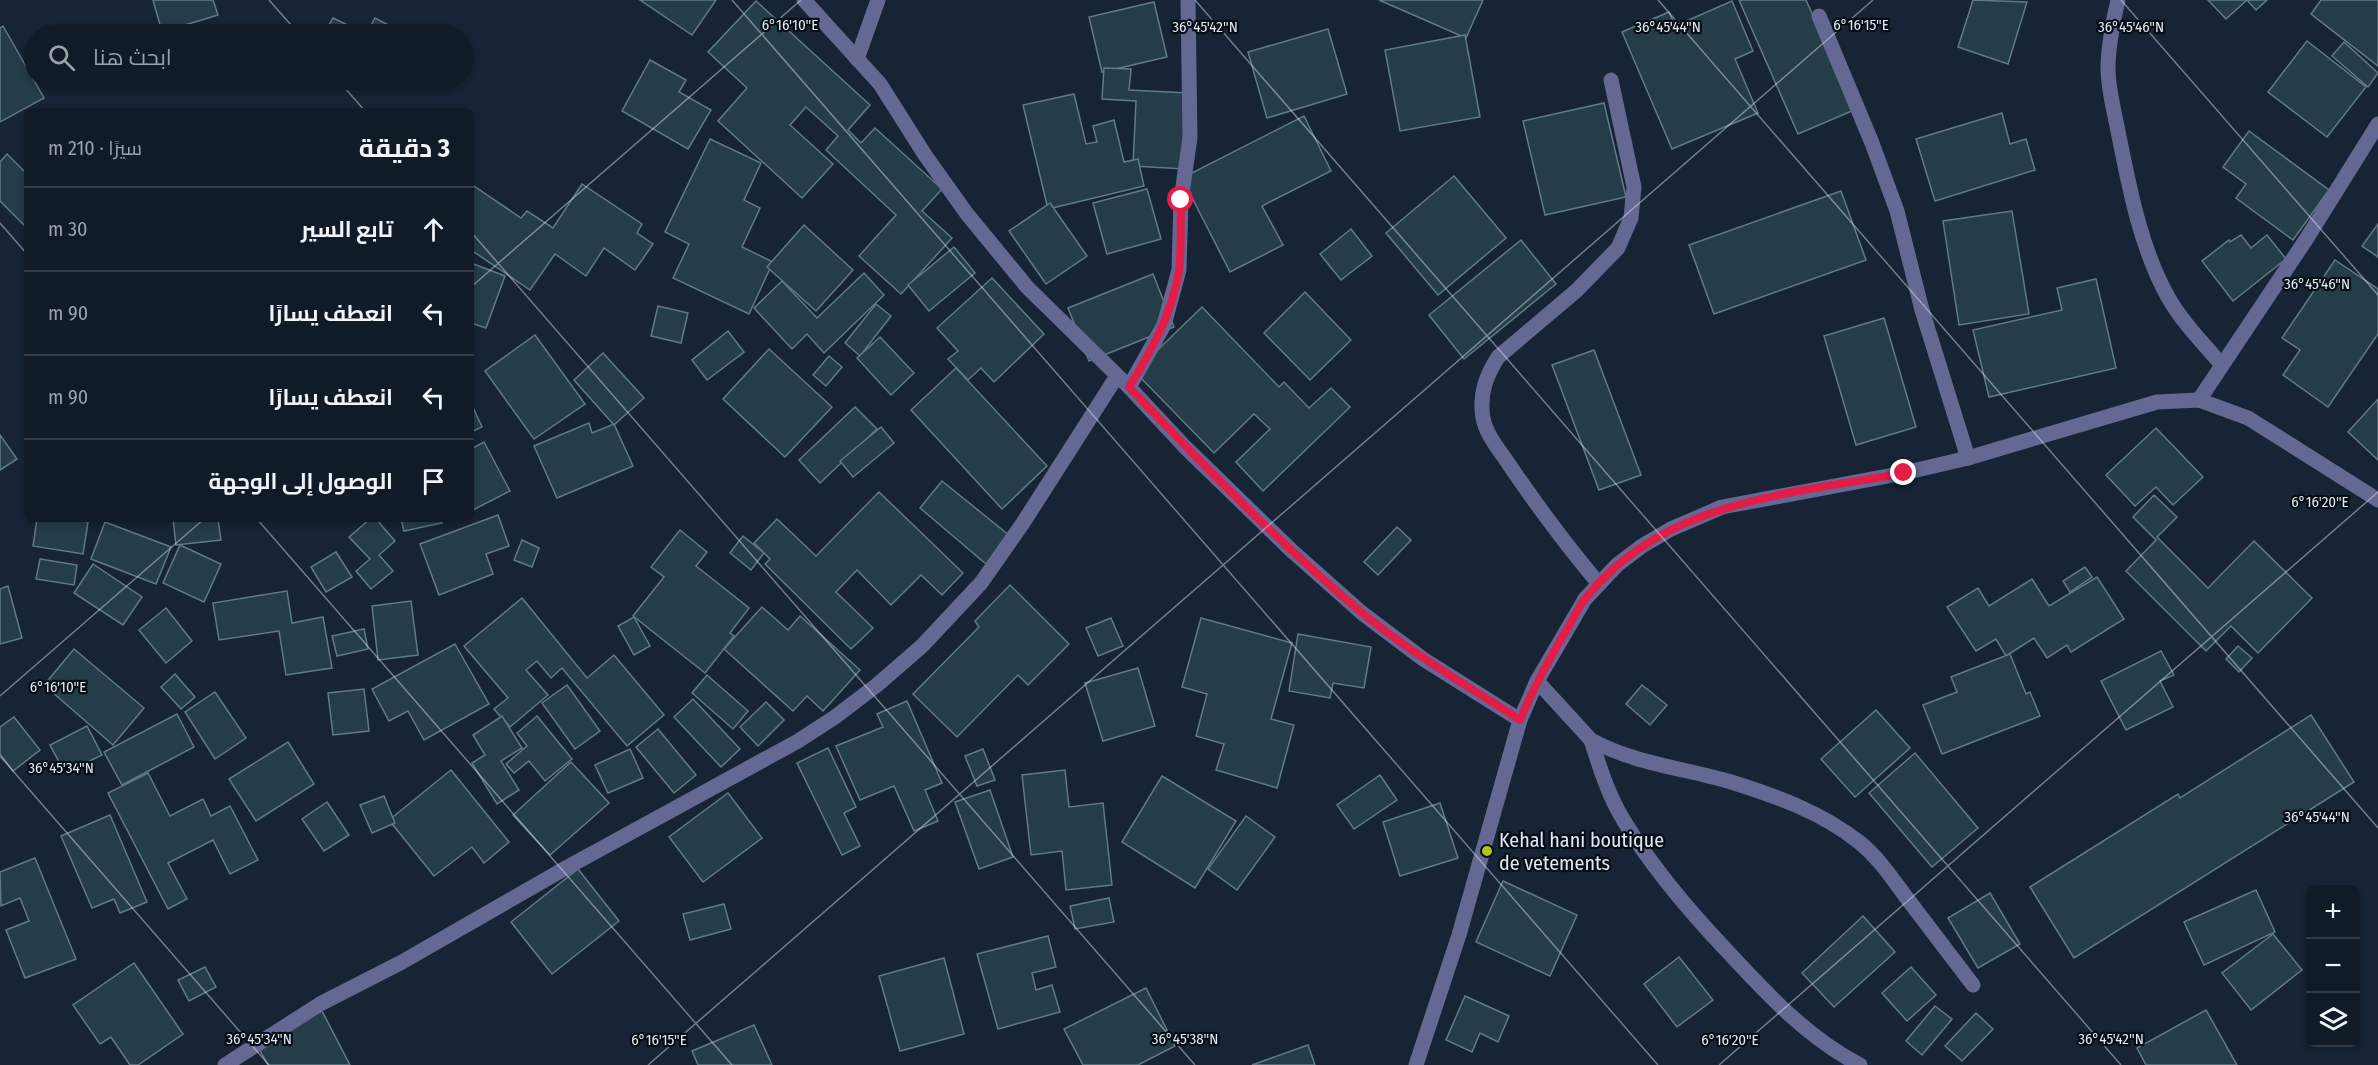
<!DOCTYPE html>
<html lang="ar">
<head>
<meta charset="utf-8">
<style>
	:root { --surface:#111b28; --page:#1a2430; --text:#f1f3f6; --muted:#9ca1a8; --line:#303945 }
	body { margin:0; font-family:"Fira Sans Condensed",Cairo,sans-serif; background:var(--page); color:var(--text); direction:rtl }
	.controls { position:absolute; right:18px; bottom:18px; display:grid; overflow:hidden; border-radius:9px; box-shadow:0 3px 9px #0003 }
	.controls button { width:54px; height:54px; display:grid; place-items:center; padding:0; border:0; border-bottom:2px solid var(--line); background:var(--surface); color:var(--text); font:30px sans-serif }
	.stop { position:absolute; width:18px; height:18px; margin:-14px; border:4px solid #e11d48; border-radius:50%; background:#fff }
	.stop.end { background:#e11d48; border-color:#fff; box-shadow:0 2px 6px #0008 }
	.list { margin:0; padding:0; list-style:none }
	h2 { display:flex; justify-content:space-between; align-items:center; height:78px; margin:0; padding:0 24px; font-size:26px }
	h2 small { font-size:20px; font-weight:400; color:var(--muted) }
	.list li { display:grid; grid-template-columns:39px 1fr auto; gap:18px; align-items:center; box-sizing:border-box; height:84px; padding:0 24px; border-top:2px solid var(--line) }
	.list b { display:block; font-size:22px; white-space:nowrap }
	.list em { font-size:20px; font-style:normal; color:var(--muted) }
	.icon { flex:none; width:33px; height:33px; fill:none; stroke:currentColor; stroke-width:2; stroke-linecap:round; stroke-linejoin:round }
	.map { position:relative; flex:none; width:2378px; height:1065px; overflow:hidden; direction:ltr }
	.search { position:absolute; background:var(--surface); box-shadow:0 3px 9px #0003; left:24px; top:24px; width:450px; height:66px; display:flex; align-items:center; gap:15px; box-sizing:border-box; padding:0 21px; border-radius:33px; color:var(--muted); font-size:22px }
	.panel { position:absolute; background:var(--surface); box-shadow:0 3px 9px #0003; left:24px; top:108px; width:450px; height:414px; border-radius:9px; direction:rtl }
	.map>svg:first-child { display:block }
	.building { fill:#243d48; stroke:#607b87; stroke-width:1.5 }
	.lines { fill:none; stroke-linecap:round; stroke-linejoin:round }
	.minor { stroke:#656892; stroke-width:15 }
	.route { stroke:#e11d48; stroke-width:8 }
	.ticks { fill:none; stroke:#e0e9f5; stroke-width:1.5; stroke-opacity:0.45 }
	.poi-dot { fill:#abc716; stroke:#070d15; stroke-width:2 }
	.labels { text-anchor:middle; stroke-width:4.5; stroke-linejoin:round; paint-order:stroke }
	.poi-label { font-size:20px; fill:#e0e9f5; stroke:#070d15; text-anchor:start }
	.ticks-label { font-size:15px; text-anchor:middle; fill:#e0e9f5; stroke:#070d15; stroke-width:4.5; stroke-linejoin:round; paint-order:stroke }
</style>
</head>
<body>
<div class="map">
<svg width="2378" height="1065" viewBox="0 0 2378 1065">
	<rect width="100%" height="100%" fill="#172435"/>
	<!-- building -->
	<g class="building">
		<polygon points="153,0 213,0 218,15 162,32"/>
		<polygon points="640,0 716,0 692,35"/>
		<polygon points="1379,0 1483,0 1466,38"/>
		<polygon points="1739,0 1806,0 1854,110 1798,134"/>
		<polygon points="1973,0 2027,2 2008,64 1958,47"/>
		<polygon points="2208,0 2267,0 2256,10 2247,0 2226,19"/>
		<polygon points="2321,0 2378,0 2378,66 2311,14"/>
		<polygon points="756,1 870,105 848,130 861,143 875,128 942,189 922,211 952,238 901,294 859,256 896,215 826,150 838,136 806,107 790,125 833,164 802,198 718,121 747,88 708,52"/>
		<polygon points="1732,1 1753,51 1735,59 1758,113 1672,149 1622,32 1669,12 1675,26"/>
		<polygon points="1154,2 1167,57 1102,72 1089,17"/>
		<polygon points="333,18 366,34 375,18 402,32 401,34 324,34"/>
		<polygon points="3,26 44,98 0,122 0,28"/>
		<polygon points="1328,29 1347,94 1267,118 1248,52"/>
		<polygon points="1465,35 1480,117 1400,131 1385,50"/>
		<polygon points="2307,41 2366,87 2327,137 2268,92"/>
		<polygon points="2344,42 2378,73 2368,87 2332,56"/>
		<polygon points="650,60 686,80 679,92 711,110 688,149 622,111"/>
		<polygon points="1104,68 1131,69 1129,90 1188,93 1185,169 1133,166 1136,101 1102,99"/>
		<polygon points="1074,94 1086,144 1097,142 1093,126 1114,120 1124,162 1138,159 1144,186 1048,209 1023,105"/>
		<polygon points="1604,103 1626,197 1545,215 1523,121"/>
		<polygon points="2002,113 2010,144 2026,139 2035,170 1935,201 1916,139"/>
		<polygon points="1304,116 1331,171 1262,206 1283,245 1230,272 1182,178"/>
		<polygon points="2249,131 2329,190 2293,240 2236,198 2246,184 2223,167"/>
		<polygon points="710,139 761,163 744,200 760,208 742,247 773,262 749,314 673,278 689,244 665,232"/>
		<polygon points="7,154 27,174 26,227 0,201 0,162"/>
		<polygon points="1454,176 1506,238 1438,295 1386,233"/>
		<polygon points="471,184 521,218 527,211 553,228 582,184 642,224 637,233 653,244 635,270 604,248 586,276 555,254 530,290 471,250"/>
		<polygon points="1147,189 1161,239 1107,254 1093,203"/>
		<polygon points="1841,191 1866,260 1714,314 1689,245"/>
		<polygon points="1050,203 1087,256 1046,284 1009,231"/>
		<polygon points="2012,211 2029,314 1959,325 1943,221"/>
		<polygon points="2378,224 2378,257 2362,246"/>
		<polygon points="804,225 853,270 816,311 767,267"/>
		<polygon points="1351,229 1372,256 1341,280 1320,254"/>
		<polygon points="2241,235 2251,248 2267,235 2286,259 2233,301 2202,261 2229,240 2230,242"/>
		<polygon points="1521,240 1556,284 1464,359 1429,315"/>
		<polygon points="954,247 975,273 929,311 908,285"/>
		<polygon points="2335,260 2378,289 2378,334 2328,407 2283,375 2300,350 2282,338"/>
		<polygon points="471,263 505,276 486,328 471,323"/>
		<polygon points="864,273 884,295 824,353 807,334 792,349 754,308 782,281 817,318"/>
		<polygon points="1153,274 1174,327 1089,361 1068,308"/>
		<polygon points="992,278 1044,334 994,382 981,368 968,380 948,359 958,351 937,328"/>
		<polygon points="2096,279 2116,368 1989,397 1973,330 2062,310 2057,288"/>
		<polygon points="1305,292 1351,340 1310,380 1264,333"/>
		<polygon points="876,304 891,316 860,356 845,343"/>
		<polygon points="658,306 688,313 681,343 651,336"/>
		<polygon points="1202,307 1279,387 1284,382 1309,408 1331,388 1350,407 1263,491 1236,462 1270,429 1254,414 1214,453 1135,372"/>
		<polygon points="1884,318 1916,427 1856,445 1824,336"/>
		<polygon points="728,331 744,352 707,380 692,360"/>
		<polygon points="535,335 585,404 534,439 485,371"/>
		<polygon points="880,337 914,373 891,395 857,358"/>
		<polygon points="769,349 832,407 785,457 723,399"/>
		<polygon points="1594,350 1641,475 1599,490 1552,365"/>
		<polygon points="603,353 644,398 614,425 574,380"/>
		<polygon points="829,356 842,367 826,386 813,375"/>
		<polygon points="956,368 1047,466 1002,509 911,410"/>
		<polygon points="2378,399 2378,460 2348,432"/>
		<polygon points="471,403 482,427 471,432"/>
		<polygon points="855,407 877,429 820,483 799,460"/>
		<polygon points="589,423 592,433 614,424 633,466 557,498 534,446"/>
		<polygon points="881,427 894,443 853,477 840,461"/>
		<polygon points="2156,428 2203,477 2173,505 2156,487 2135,506 2106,475"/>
		<polygon points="0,435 17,459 0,470"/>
		<polygon points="484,442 510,491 471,511 471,449"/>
		<polygon points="942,481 1010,536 986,564 920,508"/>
		<polygon points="879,492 963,573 942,595 921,575 891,605 857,570 836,592 873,628 851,649 765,564 770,559 754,543 777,519 816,556"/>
		<polygon points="2154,495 2177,517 2157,537 2208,588 2254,541 2312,598 2258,653 2231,626 2206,651 2126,571 2156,540 2133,517"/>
		<polygon points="498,515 509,546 486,554 493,574 439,595 420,544"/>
		<polygon points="37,519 69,519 88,522 83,554 33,546"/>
		<polygon points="173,519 218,519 221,540 176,545"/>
		<polygon points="370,519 376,519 395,541 379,555 393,571 371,589 356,571 370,559 349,537"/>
		<polygon points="401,519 442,519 442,523 404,531"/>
		<polygon points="105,522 171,547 156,584 91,559"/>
		<polygon points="1397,527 1411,540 1378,575 1364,562"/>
		<polygon points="680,530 707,552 696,566 749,608 730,633 734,636 705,673 633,616 664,577 651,567"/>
		<polygon points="743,536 764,553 751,570 730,553"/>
		<polygon points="522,540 539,548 532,567 514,560"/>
		<polygon points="180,545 221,564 204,602 163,583"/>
		<polygon points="336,552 352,577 326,592 311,567"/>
		<polygon points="40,559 77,565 74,585 36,579"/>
		<polygon points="93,564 142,597 123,625 74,593"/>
		<polygon points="2085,567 2092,577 2070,592 2063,581"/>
		<polygon points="2097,577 2124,619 2071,652 2067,645 2047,658 2034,638 2006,656 1996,639 1976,651 1947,607 1978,588 1989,606 2032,579 2049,606"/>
		<polygon points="1010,585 1069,644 1028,685 1018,675 957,737 913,694 979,627 975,621"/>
		<polygon points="8,586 22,638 0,644 0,589"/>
		<polygon points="287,591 292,623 323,617 332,668 286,675 279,631 219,640 213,603"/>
		<polygon points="522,598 587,678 614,655 664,715 627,746 562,668 551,678 537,661 526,670 548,695 510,727 494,709 508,698 464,646"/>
		<polygon points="411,601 418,655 378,660 372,606"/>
		<polygon points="762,607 788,630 800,616 860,670 823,711 807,696 793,711 724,649"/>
		<polygon points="166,608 192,641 166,663 139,630"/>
		<polygon points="634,617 650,646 634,655 618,626"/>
		<polygon points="1111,618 1123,646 1098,656 1086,628"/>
		<polygon points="1201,618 1292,643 1271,719 1294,725 1277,788 1216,770 1224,744 1196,736 1207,694 1182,687"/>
		<polygon points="364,629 368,649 337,656 332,636"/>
		<polygon points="1298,634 1371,647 1364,688 1333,683 1330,698 1289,691"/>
		<polygon points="455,644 489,704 424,740 408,711 389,721 372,689"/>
		<polygon points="2238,646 2252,658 2239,672 2226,659"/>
		<polygon points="74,649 144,708 113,745 44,685"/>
		<polygon points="2161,651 2174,675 2160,681 2173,707 2126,730 2101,681"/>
		<polygon points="2010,654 2026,694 2030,692 2040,716 1942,754 1923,705 1957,692 1951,677"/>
		<polygon points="1138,668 1155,726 1103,741 1085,683"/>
		<polygon points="175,674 195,697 181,709 161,687"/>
		<polygon points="707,675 748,711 733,729 692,693"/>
		<polygon points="567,685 600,731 575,749 542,703"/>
		<polygon points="1642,685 1667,705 1650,725 1626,704"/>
		<polygon points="364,689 369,731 333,735 328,693"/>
		<polygon points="215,692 246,738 215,759 185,712"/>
		<polygon points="693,699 740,749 721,767 674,717"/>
		<polygon points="907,701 942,783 925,790 938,821 914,831 894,786 860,800 836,746 883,727 877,714"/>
		<polygon points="766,702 784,720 758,746 740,727"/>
		<polygon points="1876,710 1910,748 1855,797 1821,759"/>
		<polygon points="177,714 194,747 122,785 104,752"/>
		<polygon points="2311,715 2354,782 2074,958 2030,887 2178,794 2180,798"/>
		<polygon points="502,716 522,748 501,761 519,790 497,804 472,763 485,755 473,735"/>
		<polygon points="537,716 572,759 545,781 529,761 514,773 506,764 527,746 517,733"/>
		<polygon points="14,717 40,750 13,771 0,754 0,727"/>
		<polygon points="87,726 102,755 65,773 50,745"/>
		<polygon points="658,729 696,775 674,793 636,747"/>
		<polygon points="288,742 314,784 256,821 229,779"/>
		<polygon points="828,748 856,807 844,813 860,846 842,855 797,763"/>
		<polygon points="630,749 643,778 608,793 595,765"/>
		<polygon points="983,749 995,780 977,786 965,756"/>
		<polygon points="1915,753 1978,828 1932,867 1869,793"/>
		<polygon points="571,762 609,803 550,855 513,815"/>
		<polygon points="451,770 509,842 484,863 472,847 434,876 389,820"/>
		<polygon points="1065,770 1069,807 1103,803 1112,885 1066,890 1062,851 1031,855 1022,775"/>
		<polygon points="148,773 170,816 203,799 211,816 230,806 258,860 230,874 213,840 168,863 187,899 168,909 108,793"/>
		<polygon points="1380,775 1397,800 1354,829 1337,805"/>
		<polygon points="1162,776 1236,821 1195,888 1122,842"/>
		<polygon points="990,790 1013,857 979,869 955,802"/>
		<polygon points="728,793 762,838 703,882 669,837"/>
		<polygon points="384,796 395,823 372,833 360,805"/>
		<polygon points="327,802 349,835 324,851 302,819"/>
		<polygon points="1440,803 1458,858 1400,876 1383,822"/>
		<polygon points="110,815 147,902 120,913 114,899 92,908 61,836"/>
		<polygon points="1246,816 1275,837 1237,890 1208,869"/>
		<polygon points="35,858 76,959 25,978 6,930 29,921 20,898 1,906 0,872"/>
		<polygon points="578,869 619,921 552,974 511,922"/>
		<polygon points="1503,881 1577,915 1550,976 1476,942"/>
		<polygon points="2256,890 2275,932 2204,965 2184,922"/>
		<polygon points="1990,893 2020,944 1978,968 1948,918"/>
		<polygon points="1109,898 1114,922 1075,929 1070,906"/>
		<polygon points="724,904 731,929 690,940 683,914"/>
		<polygon points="1863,916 1895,952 1834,1007 1802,973"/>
		<polygon points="2273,934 2302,970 2251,1010 2222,973"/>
		<polygon points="1048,936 1056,967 1032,973 1036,990 1052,985 1060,1012 998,1029 977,954"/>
		<polygon points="1679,957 1713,1000 1677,1027 1644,984"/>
		<polygon points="944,958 964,1034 900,1051 879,976"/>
		<polygon points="134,963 183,1034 138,1065 130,1065 111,1037 100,1044 73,1005"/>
		<polygon points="205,967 216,987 189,1001 178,980"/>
		<polygon points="1911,967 1936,995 1907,1021 1882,993"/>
		<polygon points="1146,988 1175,1046 1138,1065 1083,1065 1064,1029"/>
		<polygon points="1465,996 1509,1016 1498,1042 1480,1033 1472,1052 1446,1040"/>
		<polygon points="1935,1006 1952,1019 1922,1055 1906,1041"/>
		<polygon points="2206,1010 2237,1065 2146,1065 2137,1048"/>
		<polygon points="322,1011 350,1065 268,1065 257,1045"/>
		<polygon points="1976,1013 1993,1029 1962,1061 1945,1046"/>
		<polygon points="754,1025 772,1065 698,1065 692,1051"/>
		<polygon points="1308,1045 1315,1065 1252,1065"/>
	</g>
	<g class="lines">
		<!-- minor -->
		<g class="minor">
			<polyline points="804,0 880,84 925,155 967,214 1027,287 1129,387 1185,447 1291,550 1362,613 1423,659 1520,720"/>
			<path d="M2118,0C2113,22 2108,45 2108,68C2108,88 2114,111 2118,131C2129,186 2140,247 2168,297C2182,322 2203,343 2222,365"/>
			<polyline points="1819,16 1872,143 1897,211 1922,310 1968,458"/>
			<polyline points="857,59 878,0"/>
			<polyline points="1129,387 1164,325 1179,270 1181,200 1190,138 1188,0"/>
			<polyline points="2199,400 2307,238 2378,124"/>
			<path d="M1599,584C1567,546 1538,507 1510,466C1501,452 1486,435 1483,418C1479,394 1486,376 1498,357L1576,291L1618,248L1631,218L1634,187L1611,80"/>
			<path d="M1537,681L1591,740C1635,764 1684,768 1731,782C1776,796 1821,812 1859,842C1878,857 1892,878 1906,897C1929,927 1951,956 1973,985"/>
			<path d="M1591,740C1600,768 1608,795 1624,821C1653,869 1690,912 1729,953C1769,996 1808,1038 1860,1065"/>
			<polyline points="225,1065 320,1004 402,962 564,869 798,741 835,717 877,685 922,646 981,583 1023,523 1117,376"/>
			<polyline points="1416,1065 1459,935 1520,720 1537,681 1585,599 1617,565 1642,546 1671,529 1722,507 1904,473 1968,458 2157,402 2199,400 2248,418 2378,500"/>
		</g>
	</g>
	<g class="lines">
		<!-- route -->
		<path class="route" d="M1181,200C1180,223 1182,248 1179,271C1172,314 1152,350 1129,387C1203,465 1279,543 1361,612C1411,653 1466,685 1520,720C1534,687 1550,657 1569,626C1574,617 1579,607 1585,599C1663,500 1790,494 1904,473"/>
	</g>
	<!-- ticks -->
	<path class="ticks" d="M269,0L299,34M732,0L1658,1065M1195,0L2121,1065M1658,0L2378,828M2121,0L2378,295M338,80L365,111M0,223L27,254M471,232L1195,1065M471,287L801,0M257,519L732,1065M0,696L204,519M0,756L269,1065M648,1065L1873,0M1719,1065L2378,492"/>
	<!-- markers -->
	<circle class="poi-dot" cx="1487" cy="851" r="6"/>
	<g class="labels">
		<!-- poi labels -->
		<g class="poi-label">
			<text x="1499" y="847">Kehal hani boutique<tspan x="1499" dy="23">de vetements</tspan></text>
		</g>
	</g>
	<g class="ticks-label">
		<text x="790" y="30">6°16'10"E</text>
		<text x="1861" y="30">6°16'15"E</text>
		<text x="1205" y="32">36°45'42"N</text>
		<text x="1668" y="32">36°45'44"N</text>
		<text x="2131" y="32">36°45'46"N</text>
		<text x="2317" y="289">36°45'46"N</text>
		<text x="2320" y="507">6°16'20"E</text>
		<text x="58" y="692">6°16'10"E</text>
		<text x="61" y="773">36°45'34"N</text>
		<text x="2317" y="822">36°45'44"N</text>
		<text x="259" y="1044">36°45'34"N</text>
		<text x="1185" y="1044">36°45'38"N</text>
		<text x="2111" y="1044">36°45'42"N</text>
		<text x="659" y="1045">6°16'15"E</text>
		<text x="1730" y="1045">6°16'20"E</text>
	</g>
</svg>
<div class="controls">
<button>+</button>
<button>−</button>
<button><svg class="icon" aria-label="layers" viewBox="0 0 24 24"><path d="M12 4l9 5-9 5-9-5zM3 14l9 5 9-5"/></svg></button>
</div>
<div class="stop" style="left:1181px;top:200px"></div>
<div class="stop end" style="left:1904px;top:473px"></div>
<div class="search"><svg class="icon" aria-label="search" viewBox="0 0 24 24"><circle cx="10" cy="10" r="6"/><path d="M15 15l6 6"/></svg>ابحث هنا</div>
<section class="panel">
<h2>3 دقيقة<small>سيرًا · 210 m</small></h2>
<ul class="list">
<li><svg class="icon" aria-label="ahead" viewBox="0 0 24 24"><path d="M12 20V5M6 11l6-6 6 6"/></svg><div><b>تابع السير</b></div><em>30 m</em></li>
<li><svg class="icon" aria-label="left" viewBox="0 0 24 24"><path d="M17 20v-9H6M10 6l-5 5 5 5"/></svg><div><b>انعطف يسارًا</b></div><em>90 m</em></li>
<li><svg class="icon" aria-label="left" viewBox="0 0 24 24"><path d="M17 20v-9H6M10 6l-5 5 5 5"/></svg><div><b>انعطف يسارًا</b></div><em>90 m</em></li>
<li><svg class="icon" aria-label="arrive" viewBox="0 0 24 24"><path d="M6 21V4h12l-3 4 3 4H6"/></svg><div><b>الوصول إلى الوجهة</b></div></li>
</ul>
</section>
</div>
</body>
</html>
